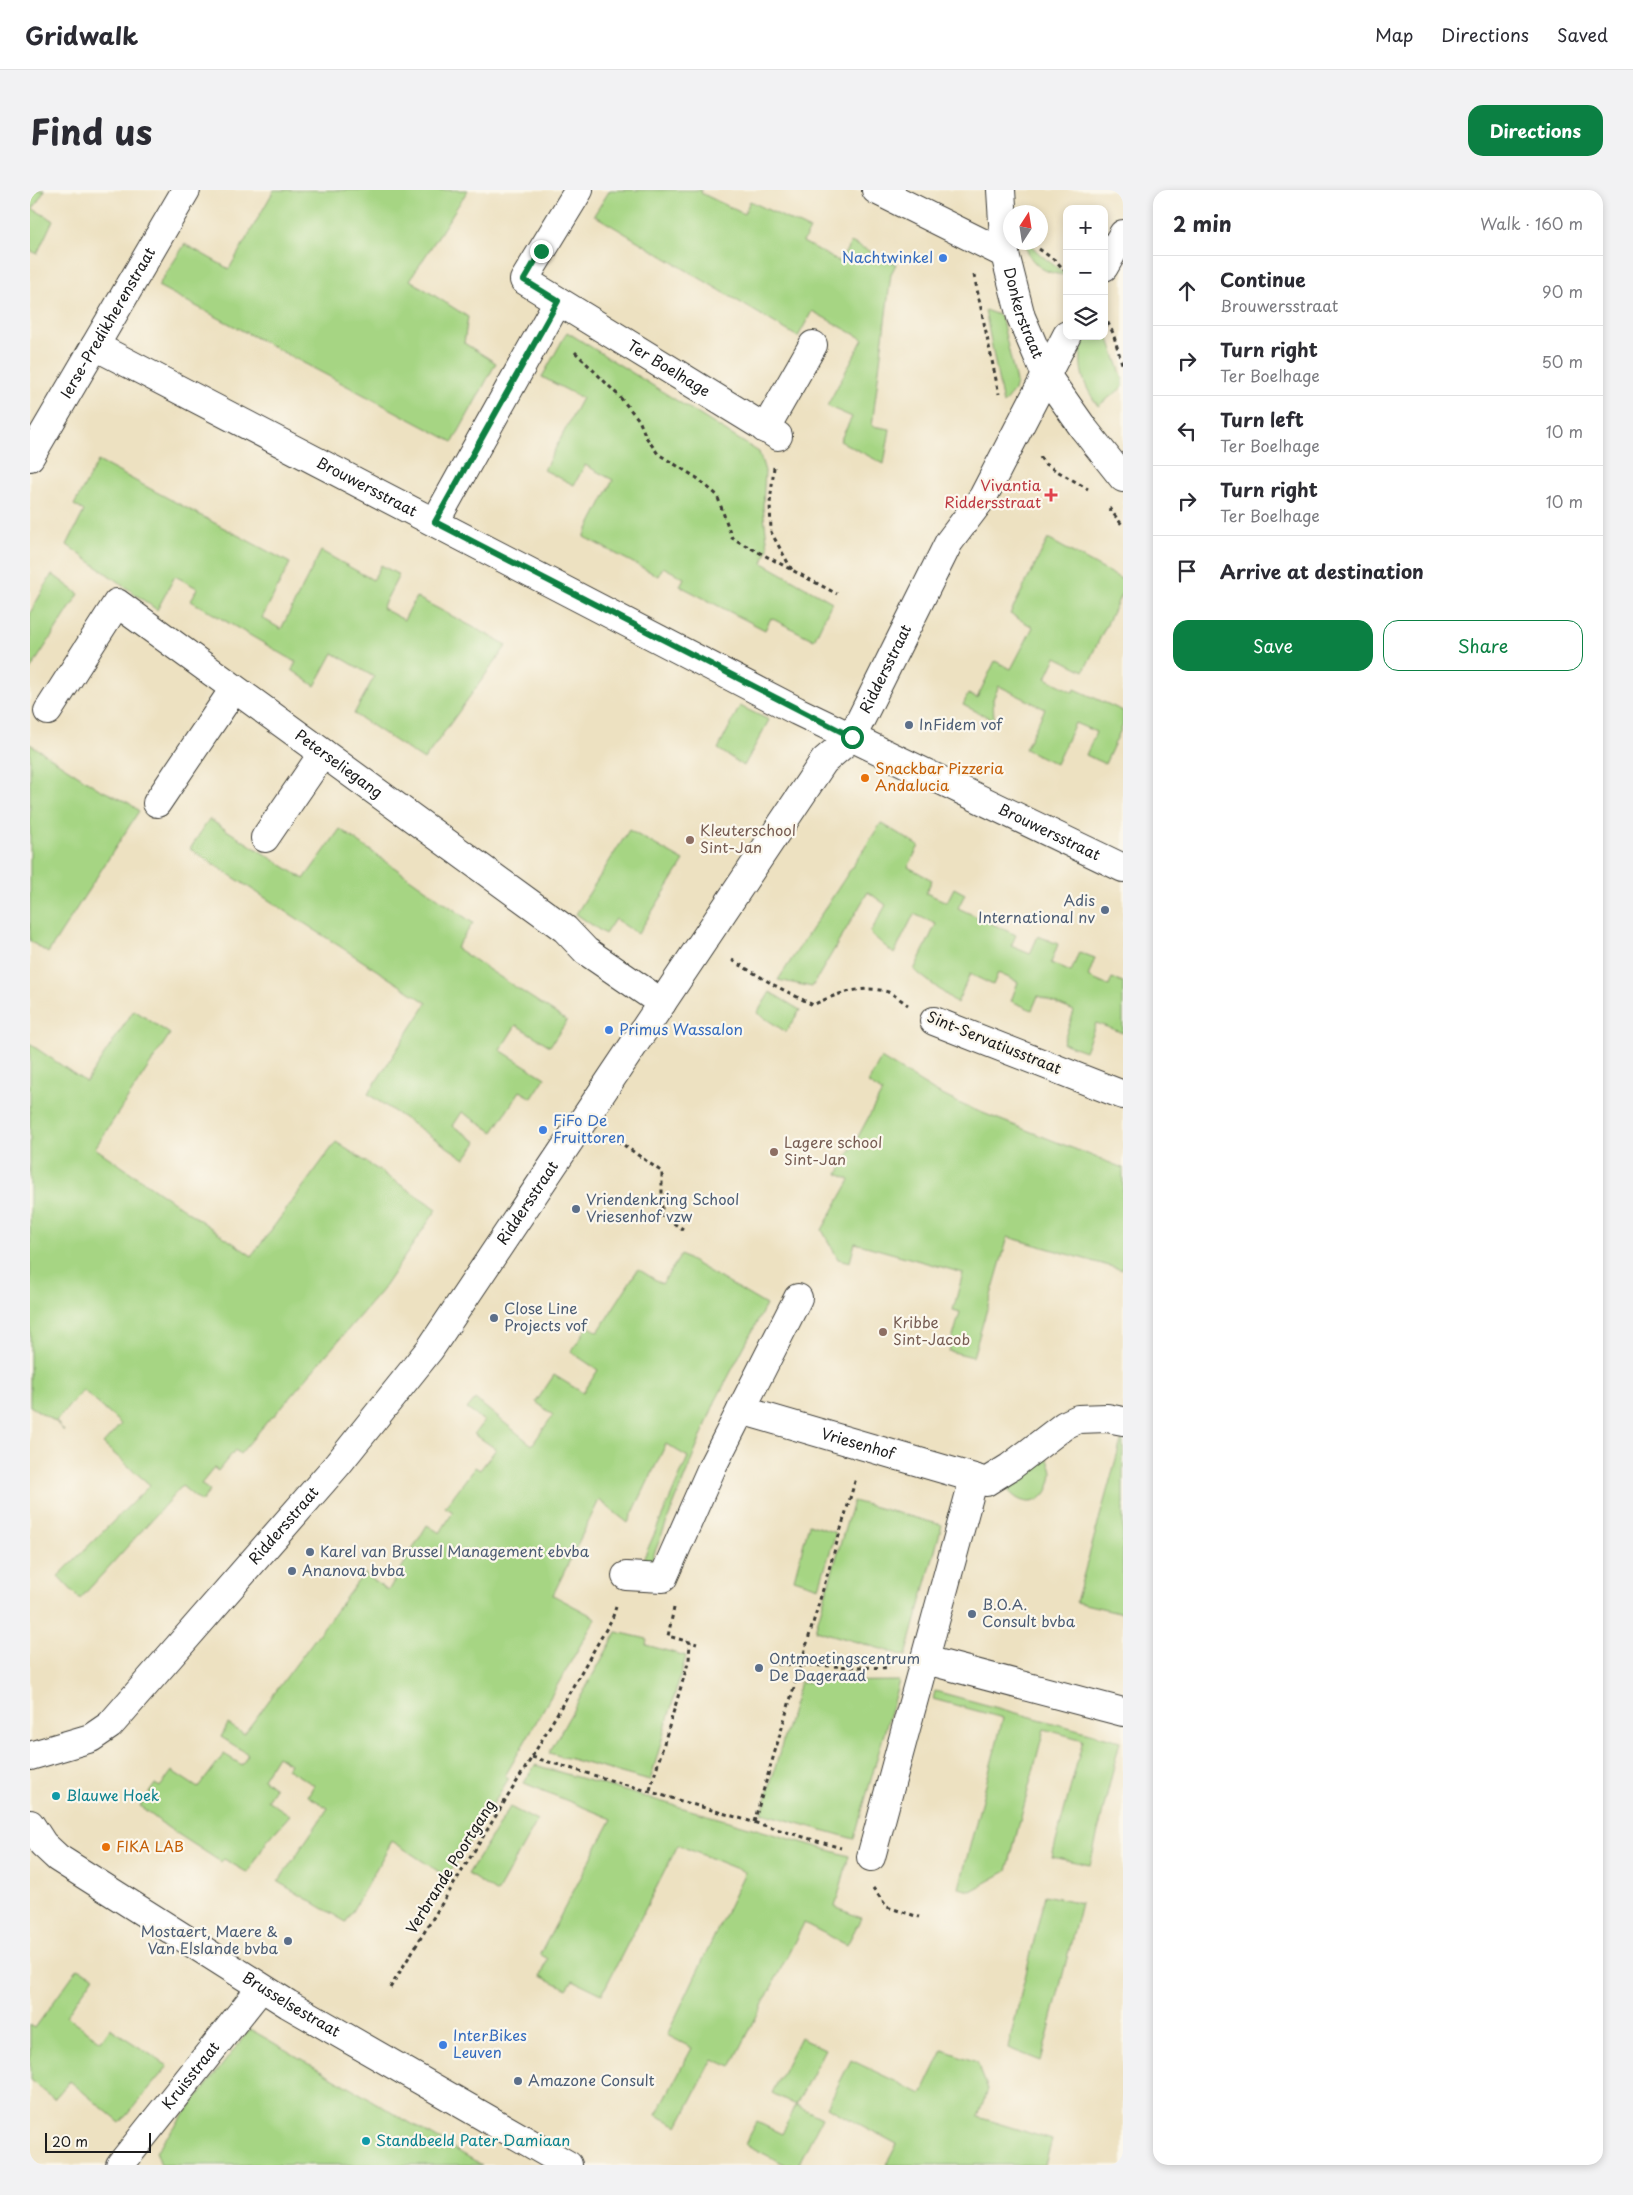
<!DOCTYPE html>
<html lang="en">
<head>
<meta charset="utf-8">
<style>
	:root { --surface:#fff; --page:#f2f2f3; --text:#2b2b33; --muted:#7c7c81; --line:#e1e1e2; --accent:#0b8043 }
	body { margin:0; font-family:"Playpen Sans",sans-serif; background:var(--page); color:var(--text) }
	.controls { position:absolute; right:15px; top:15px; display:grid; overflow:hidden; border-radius:10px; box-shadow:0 2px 8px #0003 }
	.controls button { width:45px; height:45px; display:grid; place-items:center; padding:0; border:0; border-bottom:1px solid var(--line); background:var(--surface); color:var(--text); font:25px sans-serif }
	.compass { position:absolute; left:973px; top:15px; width:45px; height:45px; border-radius:50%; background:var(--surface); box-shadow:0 2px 8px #0003; rotate:12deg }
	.scale { position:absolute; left:15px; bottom:12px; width:106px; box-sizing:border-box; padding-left:5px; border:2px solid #1c1c1c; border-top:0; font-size:14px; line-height:18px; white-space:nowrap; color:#1c1c1c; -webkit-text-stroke:4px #fbf7ec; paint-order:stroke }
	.stop { position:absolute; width:15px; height:15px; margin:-11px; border:4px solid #0b8043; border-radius:50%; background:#fff }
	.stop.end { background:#0b8043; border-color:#fff; box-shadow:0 1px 5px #0008 }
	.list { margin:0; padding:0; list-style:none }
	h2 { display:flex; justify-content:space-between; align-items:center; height:65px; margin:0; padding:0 20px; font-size:21px }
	h2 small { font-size:16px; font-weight:400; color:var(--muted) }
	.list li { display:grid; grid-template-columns:32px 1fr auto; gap:15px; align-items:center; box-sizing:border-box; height:70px; padding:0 20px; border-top:1px solid var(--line) }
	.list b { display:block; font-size:19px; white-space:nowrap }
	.list p { margin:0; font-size:16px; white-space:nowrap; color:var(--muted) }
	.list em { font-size:16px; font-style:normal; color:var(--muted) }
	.actions { display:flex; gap:10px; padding:15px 20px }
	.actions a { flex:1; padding:11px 0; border:1px solid var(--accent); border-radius:15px; text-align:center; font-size:18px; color:var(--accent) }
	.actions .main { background:var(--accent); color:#fff }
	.icon { flex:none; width:28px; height:28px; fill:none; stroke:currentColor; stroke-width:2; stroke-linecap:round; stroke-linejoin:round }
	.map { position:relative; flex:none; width:1093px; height:1975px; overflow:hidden; border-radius:15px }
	header { display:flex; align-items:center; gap:30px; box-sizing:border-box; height:70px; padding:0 25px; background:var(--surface); border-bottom:1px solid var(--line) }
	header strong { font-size:24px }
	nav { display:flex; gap:28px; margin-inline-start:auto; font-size:18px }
	.intro { display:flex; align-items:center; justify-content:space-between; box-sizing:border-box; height:120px; padding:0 30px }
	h1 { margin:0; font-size:35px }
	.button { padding:12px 22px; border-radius:15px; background:var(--accent); color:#fff; font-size:18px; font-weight:700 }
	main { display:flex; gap:30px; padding:0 30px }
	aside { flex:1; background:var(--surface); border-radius:15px; box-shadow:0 2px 8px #0003 }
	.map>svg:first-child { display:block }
	.green { fill:#a6d583; stroke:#617850 }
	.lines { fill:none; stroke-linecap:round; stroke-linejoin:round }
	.minor-casing { stroke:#3b3a35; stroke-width:30 }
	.path { stroke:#3b3a35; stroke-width:3; stroke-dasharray:4 4; stroke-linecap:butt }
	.minor { stroke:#fff; stroke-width:28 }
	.route { stroke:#0b8043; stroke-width:6 }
	.shop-dot { fill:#3f7fe0; stroke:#fbf7ec; stroke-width:2 }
	.health-dot { fill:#e0444e; stroke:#fbf7ec; stroke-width:2 }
	.service-dot { fill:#5c6f8a; stroke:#fbf7ec; stroke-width:2 }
	.food-dot { fill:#e8710a; stroke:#fbf7ec; stroke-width:2 }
	.education-dot { fill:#8d6e63; stroke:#fbf7ec; stroke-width:2 }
	.culture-dot { fill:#0f9aa8; stroke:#fbf7ec; stroke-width:2 }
	.labels { text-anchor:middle; stroke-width:4.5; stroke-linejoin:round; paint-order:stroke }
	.shop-label { font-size:15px; fill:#366cbe; stroke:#fbf7ec; text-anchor:start }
	.street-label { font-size:15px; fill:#1c1c1c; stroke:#fbf7ec }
	.health-label { font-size:15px; fill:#be3a42; stroke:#fbf7ec; text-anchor:end }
	.service-label { font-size:15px; fill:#4e5e75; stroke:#fbf7ec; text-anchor:start }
	.food-label { font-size:15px; fill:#c56008; stroke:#fbf7ec; text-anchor:start }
	.education-label { font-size:15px; fill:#785e54; stroke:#fbf7ec; text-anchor:start }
	.culture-label { font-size:15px; fill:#0d838f; stroke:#fbf7ec; text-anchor:start }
</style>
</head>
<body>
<header>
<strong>Gridwalk</strong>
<nav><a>Map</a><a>Directions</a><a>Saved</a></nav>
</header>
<div class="intro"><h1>Find us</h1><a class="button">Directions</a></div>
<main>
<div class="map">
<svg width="1093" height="1975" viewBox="0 0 1093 1975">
	<rect width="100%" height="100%" fill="#fbf7ec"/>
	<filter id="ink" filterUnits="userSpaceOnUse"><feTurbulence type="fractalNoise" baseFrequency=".02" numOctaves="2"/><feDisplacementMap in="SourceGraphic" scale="10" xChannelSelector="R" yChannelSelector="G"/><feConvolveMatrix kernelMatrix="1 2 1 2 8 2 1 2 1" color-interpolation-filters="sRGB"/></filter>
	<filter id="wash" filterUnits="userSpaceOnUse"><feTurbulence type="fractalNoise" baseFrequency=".0096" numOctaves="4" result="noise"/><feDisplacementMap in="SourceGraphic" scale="20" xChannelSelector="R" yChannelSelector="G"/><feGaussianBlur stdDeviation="1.12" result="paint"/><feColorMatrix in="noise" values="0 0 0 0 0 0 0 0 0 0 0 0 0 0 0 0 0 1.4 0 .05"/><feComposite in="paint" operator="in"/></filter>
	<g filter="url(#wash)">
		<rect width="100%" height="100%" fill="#ede1c1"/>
		<!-- green -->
		<g class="green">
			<polygon points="0,0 15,0 3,19 23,30 7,64 0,60"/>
			<polygon points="244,0 438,0 380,90 438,127 434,153 466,173 423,252 128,96 155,54 199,79"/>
			<polygon points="580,0 672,0 671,3 714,24 720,11 780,40 773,52 810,72 821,52 866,74 861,84 842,236 860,239 854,274 810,251 822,227 797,216 833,149 782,121 768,147 564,25"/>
			<path d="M995,53H1000C1008,66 1025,74 1036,85C1015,84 999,74 995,53Z"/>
			<polygon points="955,120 971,126 986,192 984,201 973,214"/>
			<path d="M1074,134L1093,190V197L1068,216C1051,192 1047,175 1054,146H1074Z"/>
			<polygon points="537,142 729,262 735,281 733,317 738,358 733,373 802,412 784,450 741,428 735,440 650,396 654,388 633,377 628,386 554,347 583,290 555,275 544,295 514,280 552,208 512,187"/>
			<polygon points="68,271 260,373 232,428 251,439 291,361 343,390 351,375 369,385 352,418 374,430 386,407 477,455 394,570 324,524 344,487 303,463 285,496 262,480 266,472 161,411 167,398 145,386 127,420 37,355 54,321 44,315"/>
			<polygon points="1018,349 1093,390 1093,401 1054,481 1026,467 1016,488 1043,502 1045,499 1093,521 1093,535 1075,574 1056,565 1066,542 1045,533 1026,574 995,559 1015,519 969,496 963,509 964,530 933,515 938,504 947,508 965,471 981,479 1003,437 980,424"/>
			<polygon points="22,384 49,404 0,480 0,423"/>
			<polygon points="710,516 739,530 714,576 688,559"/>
			<polygon points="0,554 69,599 99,613 109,621 18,763 0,751"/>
			<polygon points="179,629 274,689 310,639 443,733 426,758 537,831 520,856 486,835 470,860 515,888 502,908 490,901 463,942 432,922 423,936 447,952 435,969 338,904 397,813 160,659"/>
			<polygon points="851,633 889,656 878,677 902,690 896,703 917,712 924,698 935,704 928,718 986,745 981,756 1000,764 1008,746 1028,754 1021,773 1041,782 1049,762 1065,768 1058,787 1079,796 1082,788 1093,792 1093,843 1066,833 1055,861 1033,853 1044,821 1008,806 1002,820 981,811 988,792 968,783 963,795 940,784 927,813 884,780 906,734 884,724 864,764 840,743 856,715 838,702 782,797 748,790"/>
			<polygon points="599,640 654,671 608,744 585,729 575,744 546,724"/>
			<polygon points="740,802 770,820 756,842 727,823"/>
			<polygon points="104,820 140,844 65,958 222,1066 306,952 407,1019 352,1100 242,1228 241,1227 210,1264 205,1260 188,1281 184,1278 171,1294 180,1301 171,1312 152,1296 50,1409 28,1386 120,1295 73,1254 91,1234 53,1200 26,1231 34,1241 26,1232 0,1216 0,854 56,892"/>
			<polygon points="851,868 906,902 935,916 1093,978 1093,1080 978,1047 943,1167 919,1161 930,1122 923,1120 933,1083 825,1053 820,1072 808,1069 792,1040 820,990 808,984 852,902 838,893"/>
			<polygon points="651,1065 736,1115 685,1212 620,1374 612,1372 658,1267 636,1254 598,1333 569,1310 523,1405 566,1428 475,1586 479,1588 417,1687 362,1651 316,1732 248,1692 298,1618 278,1606 284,1595 257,1579 260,1574 247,1566 233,1589 245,1598 237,1610 260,1625 237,1651 218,1683 194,1669 191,1672 137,1637 110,1616 125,1594 130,1597 142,1581 168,1598 194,1564 212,1575 218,1564 191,1547 198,1534 214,1544 334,1383 358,1401 397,1335 410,1343 423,1322 415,1317 445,1277 450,1280 466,1259 444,1244 454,1231 437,1219 445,1209 502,1255 523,1225 506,1212 524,1185 553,1203 568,1180 541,1162 558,1136 568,1142 608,1079 632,1094"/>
			<polygon points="1091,1251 1093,1251 1093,1423 1046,1412"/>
			<path d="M1017,1268C1019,1272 1022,1278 1022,1283C1020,1314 993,1323 975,1296Z"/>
			<polygon points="823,1311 912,1335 876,1466 785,1440"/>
			<polygon points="779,1334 806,1343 789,1397 764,1389"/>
			<polygon points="587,1442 617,1449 616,1455 656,1466 620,1591 519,1563"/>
			<polygon points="869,1491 824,1649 732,1623 770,1492"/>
			<polygon points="905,1501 1090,1551 1060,1675 1022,1667 1053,1550 1014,1539 977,1681 941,1701 929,1698 973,1528 903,1509"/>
			<polygon points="505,1575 819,1666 805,1717 831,1728 817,1755 774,1733 701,1877 683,1869 648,1936 626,1925 662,1858 637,1845 715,1682 648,1655 572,1804 543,1790 537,1799 511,1786 518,1769 510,1764 582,1629 494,1593"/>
			<polygon points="480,1617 507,1631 467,1703 438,1684"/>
			<polygon points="1015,1705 1051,1713 1011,1871 978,1858"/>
			<polygon points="48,1778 64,1786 36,1826 71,1851 80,1838 138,1876 90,1933 40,1891 24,1909 0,1890 0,1835 5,1838"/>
			<polygon points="220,1839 452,1975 265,1975 264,1973 259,1975 131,1975 126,1961"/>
			<polygon points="770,1847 795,1859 766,1915 792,1928 768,1975 756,1975 715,1954 727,1932 752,1944 766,1915 742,1903"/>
			<polygon points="913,1860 947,1872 958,1899 948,1927 1022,1950 1015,1975 856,1975 867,1954 797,1917 821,1870 892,1904"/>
		</g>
	</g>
	<g filter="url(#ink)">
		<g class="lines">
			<!-- minor casing -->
			<g class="minor-casing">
				<g id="minor">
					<path id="s1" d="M549,0L494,90L748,246"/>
					<polyline points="846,0 975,64"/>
					<path id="s2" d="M971,0L975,64L991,127L1016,185L1054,239L1093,288"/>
					<polyline points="1074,77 1093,44"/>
					<path id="s3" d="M65,156L767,521L1093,678"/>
					<polyline points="735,239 783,155"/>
					<path id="s4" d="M0,267L156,0"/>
					<polyline points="405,332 528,111"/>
					<path id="s5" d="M18,521L87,413L535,739L556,761L632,813"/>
					<polyline points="127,613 204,499"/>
					<polyline points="235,648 293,563"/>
					<polyline points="904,831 1093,905"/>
					<polyline points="711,1220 768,1108"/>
					<polyline points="944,1288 956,1292 980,1277 1035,1235 1048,1229 1077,1228 1093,1231"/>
					<path id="s6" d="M596,1386L633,1388L683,1275L711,1220L944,1288L841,1667"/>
					<polyline points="896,1470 1093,1522"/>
					<path id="s7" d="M0,1566L61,1548L80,1535L308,1274L400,1159L794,571L822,547L919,352L953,307L1037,145"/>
					<path id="s8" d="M0,1634L13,1654L28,1668L258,1814L538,1975"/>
					<path id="s9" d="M90,1975L231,1798"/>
				</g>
			</g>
			<!-- path -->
			<g class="path">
				<polyline points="1009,59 1026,71 1037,83"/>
				<polyline points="944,85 969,204"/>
				<polyline points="1074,125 1083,143 1093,177"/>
				<polyline points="545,162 589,206 609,230 616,247 628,264 667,288 687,305 702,348 807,404"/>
				<polyline points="1010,267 1015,274 1058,299"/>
				<polyline points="744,277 740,313 741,342 762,380"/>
				<polyline points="1079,318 1093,336"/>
				<path d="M702,770L744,795L783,815C805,804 833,794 858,802C865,805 872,811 878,815"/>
				<polyline points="581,946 632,982 632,1026 653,1039"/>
				<polyline points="644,1418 638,1446 667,1454"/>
				<polyline points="740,1474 860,1478"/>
				<polyline points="502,1567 811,1658"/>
				<polyline points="620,1600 659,1470 660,1452"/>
				<polyline points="724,1632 826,1288"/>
				<polyline points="843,1698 857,1717 889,1727"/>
				<polyline points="360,1798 502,1567 582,1429 586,1417"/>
			</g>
			<!-- minor -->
			<use href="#minor" class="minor"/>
		</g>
	</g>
	<g class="lines" filter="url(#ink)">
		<!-- route -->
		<polyline class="route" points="511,61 494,90 528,111 405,332 822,547"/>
	</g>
	<!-- markers -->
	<g class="shop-dot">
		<circle cx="913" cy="68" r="5"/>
		<circle cx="579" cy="840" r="5"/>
		<circle cx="513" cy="940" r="5"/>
		<circle cx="413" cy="1855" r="5"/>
	</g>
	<path class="health-dot" d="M1018.5 297.5h5v5h5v5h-5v5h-5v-5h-5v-5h5z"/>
	<g class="service-dot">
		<circle cx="879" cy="535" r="5"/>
		<circle cx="1075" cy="720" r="5"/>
		<circle cx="546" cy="1019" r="5"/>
		<circle cx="464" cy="1128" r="5"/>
		<circle cx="280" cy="1362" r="5"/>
		<circle cx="262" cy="1381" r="5"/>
		<circle cx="942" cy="1424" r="5"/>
		<circle cx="729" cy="1478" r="5"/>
		<circle cx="258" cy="1751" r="5"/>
		<circle cx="488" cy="1891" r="5"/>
	</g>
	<g class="food-dot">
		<circle cx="835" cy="588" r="5"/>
		<circle cx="76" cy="1657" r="5"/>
	</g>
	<g class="education-dot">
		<circle cx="660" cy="650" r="5"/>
		<circle cx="744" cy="962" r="5"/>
		<circle cx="853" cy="1142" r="5"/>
	</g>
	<g class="culture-dot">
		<circle cx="26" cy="1606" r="5"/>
		<circle cx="336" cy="1951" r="5"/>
	</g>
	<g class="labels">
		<!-- shop labels -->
		<g class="shop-label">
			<text x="903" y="73" text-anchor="end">Nachtwinkel</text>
			<text x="589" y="845">Primus Wassalon</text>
			<text x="523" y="936">FiFo De<tspan x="523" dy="17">Fruittoren</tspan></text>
			<text x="423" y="1851">InterBikes<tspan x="423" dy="17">Leuven</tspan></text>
		</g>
		<!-- street labels -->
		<g class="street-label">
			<text dy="5" stroke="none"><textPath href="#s2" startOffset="126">Donkerstraat</textPath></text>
			<text dy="5" stroke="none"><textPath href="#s4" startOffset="155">Ierse-Predikherenstraat</textPath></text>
			<text dy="5" stroke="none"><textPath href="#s1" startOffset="275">Ter Boelhage</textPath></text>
			<text dy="5" stroke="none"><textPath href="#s3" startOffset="306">Brouwersstraat</textPath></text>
			<text dy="5" stroke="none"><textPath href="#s7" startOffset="1401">Riddersstraat</textPath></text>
			<text dy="5" stroke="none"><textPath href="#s5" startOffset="402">Peterseliegang</textPath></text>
			<text dy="5" stroke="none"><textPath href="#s3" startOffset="1071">Brouwersstraat</textPath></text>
			<text transform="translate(964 853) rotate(22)" y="5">Sint-Servatiusstraat</text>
			<text dy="5" stroke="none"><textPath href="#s7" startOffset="756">Riddersstraat</textPath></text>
			<text dy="5" stroke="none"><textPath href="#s6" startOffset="344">Vriesenhof</textPath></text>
			<text dy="5" stroke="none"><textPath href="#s7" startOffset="351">Riddersstraat</textPath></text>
			<text transform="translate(421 1677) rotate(-58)" y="5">Verbrande Poortgang</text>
			<text dy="5" stroke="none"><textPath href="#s8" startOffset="320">Brusselsestraat</textPath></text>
			<text dy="5" stroke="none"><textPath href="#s9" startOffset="114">Kruisstraat</textPath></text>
		</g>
		<!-- health labels -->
		<g class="health-label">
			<text x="1011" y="301">Vivantia<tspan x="1011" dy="17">Riddersstraat</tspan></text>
		</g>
		<!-- service labels -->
		<g class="service-label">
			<text x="889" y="540">InFidem vof</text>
			<text x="1065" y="716" text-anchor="end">Adis<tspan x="1065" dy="17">International nv</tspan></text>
			<text x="556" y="1015">Vriendenkring School<tspan x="556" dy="17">Vriesenhof vzw</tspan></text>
			<text x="474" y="1124">Close Line<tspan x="474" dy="17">Projects vof</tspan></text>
			<text x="290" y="1367">Karel van Brussel Management ebvba</text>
			<text x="272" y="1386">Ananova bvba</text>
			<text x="952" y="1420">B.O.A.<tspan x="952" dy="17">Consult bvba</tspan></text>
			<text x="739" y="1474">Ontmoetingscentrum<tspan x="739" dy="17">De Dageraad</tspan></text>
			<text x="248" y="1747" text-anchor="end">Mostaert, Maere &amp;<tspan x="248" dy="17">Van Elslande bvba</tspan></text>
			<text x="498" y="1896">Amazone Consult</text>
		</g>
		<!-- food labels -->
		<g class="food-label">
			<text x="845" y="584">Snackbar Pizzeria<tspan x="845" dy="17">Andalucia</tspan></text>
			<text x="86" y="1662">FIKA LAB</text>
		</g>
		<!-- education labels -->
		<g class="education-label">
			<text x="670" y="646">Kleuterschool<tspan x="670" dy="17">Sint-Jan</tspan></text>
			<text x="754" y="958">Lagere school<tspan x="754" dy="17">Sint-Jan</tspan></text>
			<text x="863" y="1138">Kribbe<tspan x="863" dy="17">Sint-Jacob</tspan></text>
		</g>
		<!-- culture labels -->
		<g class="culture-label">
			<text x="36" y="1611">Blauwe Hoek</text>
			<text x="346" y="1956">Standbeeld Pater Damiaan</text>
		</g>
	</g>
</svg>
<div class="controls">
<button>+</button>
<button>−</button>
<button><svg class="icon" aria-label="layers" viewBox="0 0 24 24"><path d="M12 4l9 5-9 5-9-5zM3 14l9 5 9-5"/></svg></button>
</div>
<svg class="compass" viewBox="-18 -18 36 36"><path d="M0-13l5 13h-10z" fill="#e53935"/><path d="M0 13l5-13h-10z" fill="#7c7c81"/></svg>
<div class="scale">20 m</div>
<div class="stop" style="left:822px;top:547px"></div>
<div class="stop end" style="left:511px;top:61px"></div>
</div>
<aside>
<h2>2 min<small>Walk · 160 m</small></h2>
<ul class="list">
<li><svg class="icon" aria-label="ahead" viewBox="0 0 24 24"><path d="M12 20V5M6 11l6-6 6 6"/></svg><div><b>Continue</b><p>Brouwersstraat</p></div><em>90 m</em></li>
<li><svg class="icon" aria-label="right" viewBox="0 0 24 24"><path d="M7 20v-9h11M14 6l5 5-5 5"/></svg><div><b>Turn right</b><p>Ter Boelhage</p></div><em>50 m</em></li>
<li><svg class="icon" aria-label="left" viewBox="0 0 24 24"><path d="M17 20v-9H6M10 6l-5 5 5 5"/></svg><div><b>Turn left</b><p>Ter Boelhage</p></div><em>10 m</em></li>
<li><svg class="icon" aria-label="right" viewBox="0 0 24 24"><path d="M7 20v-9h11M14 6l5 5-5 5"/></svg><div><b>Turn right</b><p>Ter Boelhage</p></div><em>10 m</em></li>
<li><svg class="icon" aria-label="arrive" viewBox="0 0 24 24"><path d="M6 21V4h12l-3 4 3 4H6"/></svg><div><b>Arrive at destination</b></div></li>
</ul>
<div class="actions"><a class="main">Save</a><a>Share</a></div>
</aside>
</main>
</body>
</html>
